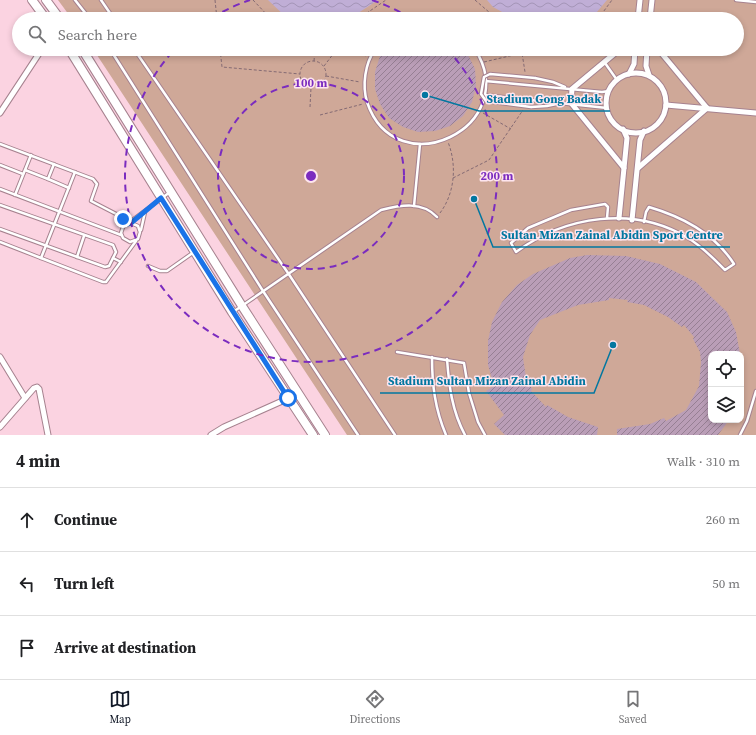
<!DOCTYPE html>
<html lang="en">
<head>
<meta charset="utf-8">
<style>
	:root { --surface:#fff; --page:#f6f6f6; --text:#202124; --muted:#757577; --line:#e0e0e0; --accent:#111827 }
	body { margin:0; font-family:"Source Serif 4",serif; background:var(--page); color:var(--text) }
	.controls { position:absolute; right:12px; bottom:12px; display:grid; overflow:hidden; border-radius:8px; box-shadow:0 2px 6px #0003 }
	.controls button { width:36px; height:36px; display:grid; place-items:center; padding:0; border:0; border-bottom:1px solid var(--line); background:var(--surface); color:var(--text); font:20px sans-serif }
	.stop { position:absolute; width:12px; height:12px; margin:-9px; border:3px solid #1a73e8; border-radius:50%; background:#fff }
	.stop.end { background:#1a73e8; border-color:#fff; box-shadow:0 1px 4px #0008 }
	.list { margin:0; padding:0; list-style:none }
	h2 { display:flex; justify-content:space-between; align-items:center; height:52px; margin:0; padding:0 16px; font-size:17px }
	h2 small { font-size:13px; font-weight:400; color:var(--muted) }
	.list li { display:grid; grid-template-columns:26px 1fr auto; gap:12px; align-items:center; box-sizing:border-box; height:64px; padding:0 16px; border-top:1px solid var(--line) }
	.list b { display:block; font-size:15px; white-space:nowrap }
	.list em { font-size:13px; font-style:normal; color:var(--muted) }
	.icon { flex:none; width:22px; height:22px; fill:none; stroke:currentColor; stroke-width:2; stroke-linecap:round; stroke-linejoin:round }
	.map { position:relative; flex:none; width:756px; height:435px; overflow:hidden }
	.search { position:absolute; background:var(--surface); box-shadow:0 2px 6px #0003; left:12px; right:12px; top:12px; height:44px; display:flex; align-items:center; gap:10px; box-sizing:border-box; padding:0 14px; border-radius:22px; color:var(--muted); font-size:15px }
	.sheet { height:244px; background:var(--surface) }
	nav { display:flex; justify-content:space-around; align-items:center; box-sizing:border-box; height:56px; border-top:1px solid var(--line); background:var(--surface); font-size:11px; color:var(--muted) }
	nav a { display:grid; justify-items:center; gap:2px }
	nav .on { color:var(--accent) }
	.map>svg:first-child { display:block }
	.garden { fill:#cfa898; fill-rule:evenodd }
	.water { fill:url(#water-waves) }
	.building { fill:url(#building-hatch) }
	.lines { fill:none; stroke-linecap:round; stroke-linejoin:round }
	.lane-casing { stroke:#a6828f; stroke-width:4.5 }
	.street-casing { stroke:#a6828f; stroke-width:7 }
	.primary-casing { stroke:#a6828f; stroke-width:10 }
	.path { stroke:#846a73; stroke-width:1; stroke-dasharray:3 2; stroke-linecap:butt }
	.lane { stroke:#fff; stroke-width:2.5 }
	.street { stroke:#fff; stroke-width:5 }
	.primary { stroke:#fff; stroke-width:8 }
	.lane-bridge-casing { stroke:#a6828f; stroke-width:4.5; stroke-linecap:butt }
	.lane-bridge { stroke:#fff; stroke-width:2.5 }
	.route { stroke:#1a73e8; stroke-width:5 }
	.ring { fill:none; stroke:#7b2cbf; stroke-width:2; stroke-dasharray:7 5 }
	.centre { fill:#7b2cbf; stroke:#fee5ee; stroke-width:2 }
	.ring-label { font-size:12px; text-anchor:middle; font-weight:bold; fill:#7b2cbf; stroke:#fee5ee; stroke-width:3; stroke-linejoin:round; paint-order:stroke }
	.leader { fill:none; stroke:#0277a0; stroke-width:1.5 }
	.callout-dot { fill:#0277a0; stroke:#fee5ee; stroke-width:1.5 }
	.callout-label { font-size:12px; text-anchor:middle; font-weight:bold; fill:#0277a0; stroke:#fee5ee; stroke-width:3; stroke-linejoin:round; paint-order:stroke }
</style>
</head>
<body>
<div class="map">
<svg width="756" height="435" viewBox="0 0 756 435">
	<defs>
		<pattern id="water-waves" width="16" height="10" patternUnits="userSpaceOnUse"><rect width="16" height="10" fill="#c0aed6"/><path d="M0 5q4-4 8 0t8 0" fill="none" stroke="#a494b6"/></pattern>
		<pattern id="building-hatch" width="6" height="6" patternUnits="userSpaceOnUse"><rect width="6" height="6" fill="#ba9eb7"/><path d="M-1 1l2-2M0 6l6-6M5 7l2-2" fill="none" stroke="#967f93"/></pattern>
	</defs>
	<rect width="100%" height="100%" fill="#fbd3e1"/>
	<!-- garden -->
	<path class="garden" d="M58,0H756V435H347L93,49H737V19H72ZM711,354H741V420H711Z"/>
	<!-- water -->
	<g class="water">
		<polygon points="268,0 378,0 349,19 288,19"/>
		<polygon points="487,0 607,0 591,19 515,19 493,7"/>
	</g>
	<!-- building -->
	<g class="building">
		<polygon points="386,49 465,49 475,69 476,86 472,102 463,116 450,126 435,131 418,132 403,127 389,118 380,104 375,89 375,72 380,56"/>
		<polygon points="587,255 626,256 660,264 696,282 727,312 736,332 740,354 711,354 711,420 729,420 718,435 617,435 617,429 650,424 664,418 666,421 686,410 699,386 701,362 700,352 693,339 694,337 684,325 682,327 668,317 644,305 627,302 628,300 609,298 609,300 578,305 540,320 530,335 523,357 526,378 532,389 531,391 546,407 547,405 568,417 598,427 597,435 505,435 494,424 504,415 486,391 494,386 488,365 488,341 492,322 502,302 517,285 533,274 570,258"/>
	</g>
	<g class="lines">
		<!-- lane casing -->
		<g class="lane-casing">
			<g id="lane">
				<polyline points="75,0 90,19"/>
				<polyline points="101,0 114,19"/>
				<polyline points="736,0 756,2"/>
				<polyline points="110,49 263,291 358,435"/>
				<polyline points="134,49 288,273 395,435"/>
				<path d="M375,49C365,64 362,85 367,102C396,188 524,127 475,49"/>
				<polyline points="605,63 617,80"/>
				<polyline points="535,78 553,82 565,87"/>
				<polyline points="485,81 602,92 609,91"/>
				<polyline points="484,95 607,108"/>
				<polyline points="531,107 547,106 561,103"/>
				<polyline points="0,144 93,179 97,184 91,201 120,216 127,224"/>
				<polyline points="54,164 48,179 69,188"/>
				<polyline points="0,165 23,174"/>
				<polyline points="25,170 48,179"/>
				<polyline points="75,172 41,258 103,282 106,282 136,241"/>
				<polyline points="0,189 121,235"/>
				<polyline points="15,195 31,155"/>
				<polyline points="0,205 113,245 116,252 109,266 105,267 0,229"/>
				<polyline points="414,206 420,144"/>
				<path d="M607,218L608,207L605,204L571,210L528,228L511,243L516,252C565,216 634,205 688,238C703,247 714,259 725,270L734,264C715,234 683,217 649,207L646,212L644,222"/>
				<polyline points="131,223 138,226 140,232 138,239 130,242 123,238 121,233 123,227 170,192"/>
				<polyline points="141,230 145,212"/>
				<polyline points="0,242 41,258"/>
				<polyline points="77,257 84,236"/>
				<polyline points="113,258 121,262"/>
				<polyline points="148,266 160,271 167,271 194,252"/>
				<path d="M233,312L381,210C401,205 422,201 437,217"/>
				<polyline points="397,352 464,363 469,393 478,422 485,435"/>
				<path d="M432,357C432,385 435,409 446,435"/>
				<path d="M447,359C449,386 452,411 465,435"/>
				<polyline points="740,435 747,421 756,391"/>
			</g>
		</g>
		<!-- street casing -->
		<g class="street-casing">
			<g id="street">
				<polyline points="638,19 640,0"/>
				<polyline points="650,19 652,0"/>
				<polyline points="620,49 572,89 571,103 624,168"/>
				<polyline points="647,49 646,66 649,75"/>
				<polyline points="658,49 707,108"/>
				<circle cx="636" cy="103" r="30"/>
				<polyline points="629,74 634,64 635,49"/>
				<polyline points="666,105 756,113"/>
				<polyline points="0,113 42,49"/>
				<polyline points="638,168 707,108"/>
				<polyline points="619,218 627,138 623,129"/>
				<polyline points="632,220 640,140 644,131"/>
				<polyline points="0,357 25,398"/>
				<polyline points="0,427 34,388 37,387 39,389 48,435"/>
				<polyline points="211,435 224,427 289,398"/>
			</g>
		</g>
		<!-- primary casing -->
		<g class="primary-casing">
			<g id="primary">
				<polyline points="32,0 46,19"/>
				<polyline points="46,0 60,19"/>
				<polyline points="69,49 232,312 313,435"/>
				<polyline points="82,49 242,306 325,435"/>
			</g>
		</g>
		<!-- path -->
		<g class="path">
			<polyline points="215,0 217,19"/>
			<polyline points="253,0 271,19"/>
			<polyline points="475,0 497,19"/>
			<polyline points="358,19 386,0"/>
			<polyline points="598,19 612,0"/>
			<polyline points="220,49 222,67 300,74"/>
			<polyline points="352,49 366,56"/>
			<polyline points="520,49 522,53 534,49"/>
			<polyline points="536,49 556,50 566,49"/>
			<polyline points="314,61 315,49"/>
			<circle cx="313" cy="74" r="13"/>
			<polyline points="484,62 522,53 525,72"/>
			<polyline points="324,66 337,49"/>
			<polyline points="326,76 360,82"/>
			<polyline points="310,107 311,88"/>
			<polyline points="483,113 511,129"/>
			<polyline points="320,115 363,104"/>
			<polyline points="453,178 489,160 523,110"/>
			<path d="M440,213C455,193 457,165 448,142"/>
		</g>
		<!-- lane -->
		<use href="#lane" class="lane"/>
		<!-- street -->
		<use href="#street" class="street"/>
		<!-- primary -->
		<use href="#primary" class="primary"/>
		<!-- lane-bridge casing -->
		<g class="lane-bridge-casing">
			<polyline id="lane-bridge" points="531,107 486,101 481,94 484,77 490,74 535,78"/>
		</g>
		<!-- lane-bridge -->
		<use href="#lane-bridge" class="lane-bridge"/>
	</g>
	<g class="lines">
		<!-- route -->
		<polyline class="route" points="123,219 127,224 131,223 161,198 288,398"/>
	</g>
	<!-- distance rings -->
	<g class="ring">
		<circle cx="311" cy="176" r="93"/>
		<path d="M212 18A186 186 0 0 1 250 0M372 0A186 186 0 0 1 410 18M447 49A186 186 0 1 1 175 49"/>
	</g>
	<circle cx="311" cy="176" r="6" class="centre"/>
	<g class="ring-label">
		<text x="311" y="87">100 m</text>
		<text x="497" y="180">200 m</text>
	</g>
	<!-- callouts -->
	<path class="leader" d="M425 95L479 111H610M474 199L493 247H730M613 345L594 393H380"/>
	<g class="callout-dot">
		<circle cx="425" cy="95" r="4"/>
		<circle cx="474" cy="199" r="4"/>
		<circle cx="613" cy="345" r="4"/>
	</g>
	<g class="callout-label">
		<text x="544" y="103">Stadium Gong Badak</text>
		<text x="612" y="239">Sultan Mizan Zainal Abidin Sport Centre</text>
		<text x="487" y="385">Stadium Sultan Mizan Zainal Abidin</text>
	</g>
</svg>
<div class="controls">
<button><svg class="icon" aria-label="locate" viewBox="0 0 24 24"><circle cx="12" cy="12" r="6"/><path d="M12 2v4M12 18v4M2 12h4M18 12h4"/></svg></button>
<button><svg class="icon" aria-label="layers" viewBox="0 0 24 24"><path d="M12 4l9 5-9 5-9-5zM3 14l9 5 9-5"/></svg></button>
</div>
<div class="stop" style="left:288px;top:398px"></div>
<div class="stop end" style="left:123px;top:219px"></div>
<div class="search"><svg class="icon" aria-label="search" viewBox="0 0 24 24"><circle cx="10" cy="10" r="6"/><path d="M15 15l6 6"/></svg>Search here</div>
</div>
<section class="sheet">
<h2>4 min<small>Walk · 310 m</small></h2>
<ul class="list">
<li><svg class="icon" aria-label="ahead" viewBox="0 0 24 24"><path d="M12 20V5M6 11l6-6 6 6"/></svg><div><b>Continue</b></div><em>260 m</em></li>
<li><svg class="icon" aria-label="left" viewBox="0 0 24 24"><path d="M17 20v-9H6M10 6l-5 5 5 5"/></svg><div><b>Turn left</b></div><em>50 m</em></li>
<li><svg class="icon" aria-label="arrive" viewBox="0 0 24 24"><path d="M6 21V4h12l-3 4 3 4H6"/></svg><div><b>Arrive at destination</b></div></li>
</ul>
</section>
<nav>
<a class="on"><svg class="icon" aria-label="map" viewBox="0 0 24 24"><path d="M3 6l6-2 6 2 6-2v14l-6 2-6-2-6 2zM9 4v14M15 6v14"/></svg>Map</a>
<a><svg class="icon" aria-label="directions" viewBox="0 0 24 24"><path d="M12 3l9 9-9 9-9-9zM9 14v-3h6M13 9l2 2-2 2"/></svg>Directions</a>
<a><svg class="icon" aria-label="saved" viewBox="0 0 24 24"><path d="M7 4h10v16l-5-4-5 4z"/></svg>Saved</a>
</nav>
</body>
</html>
